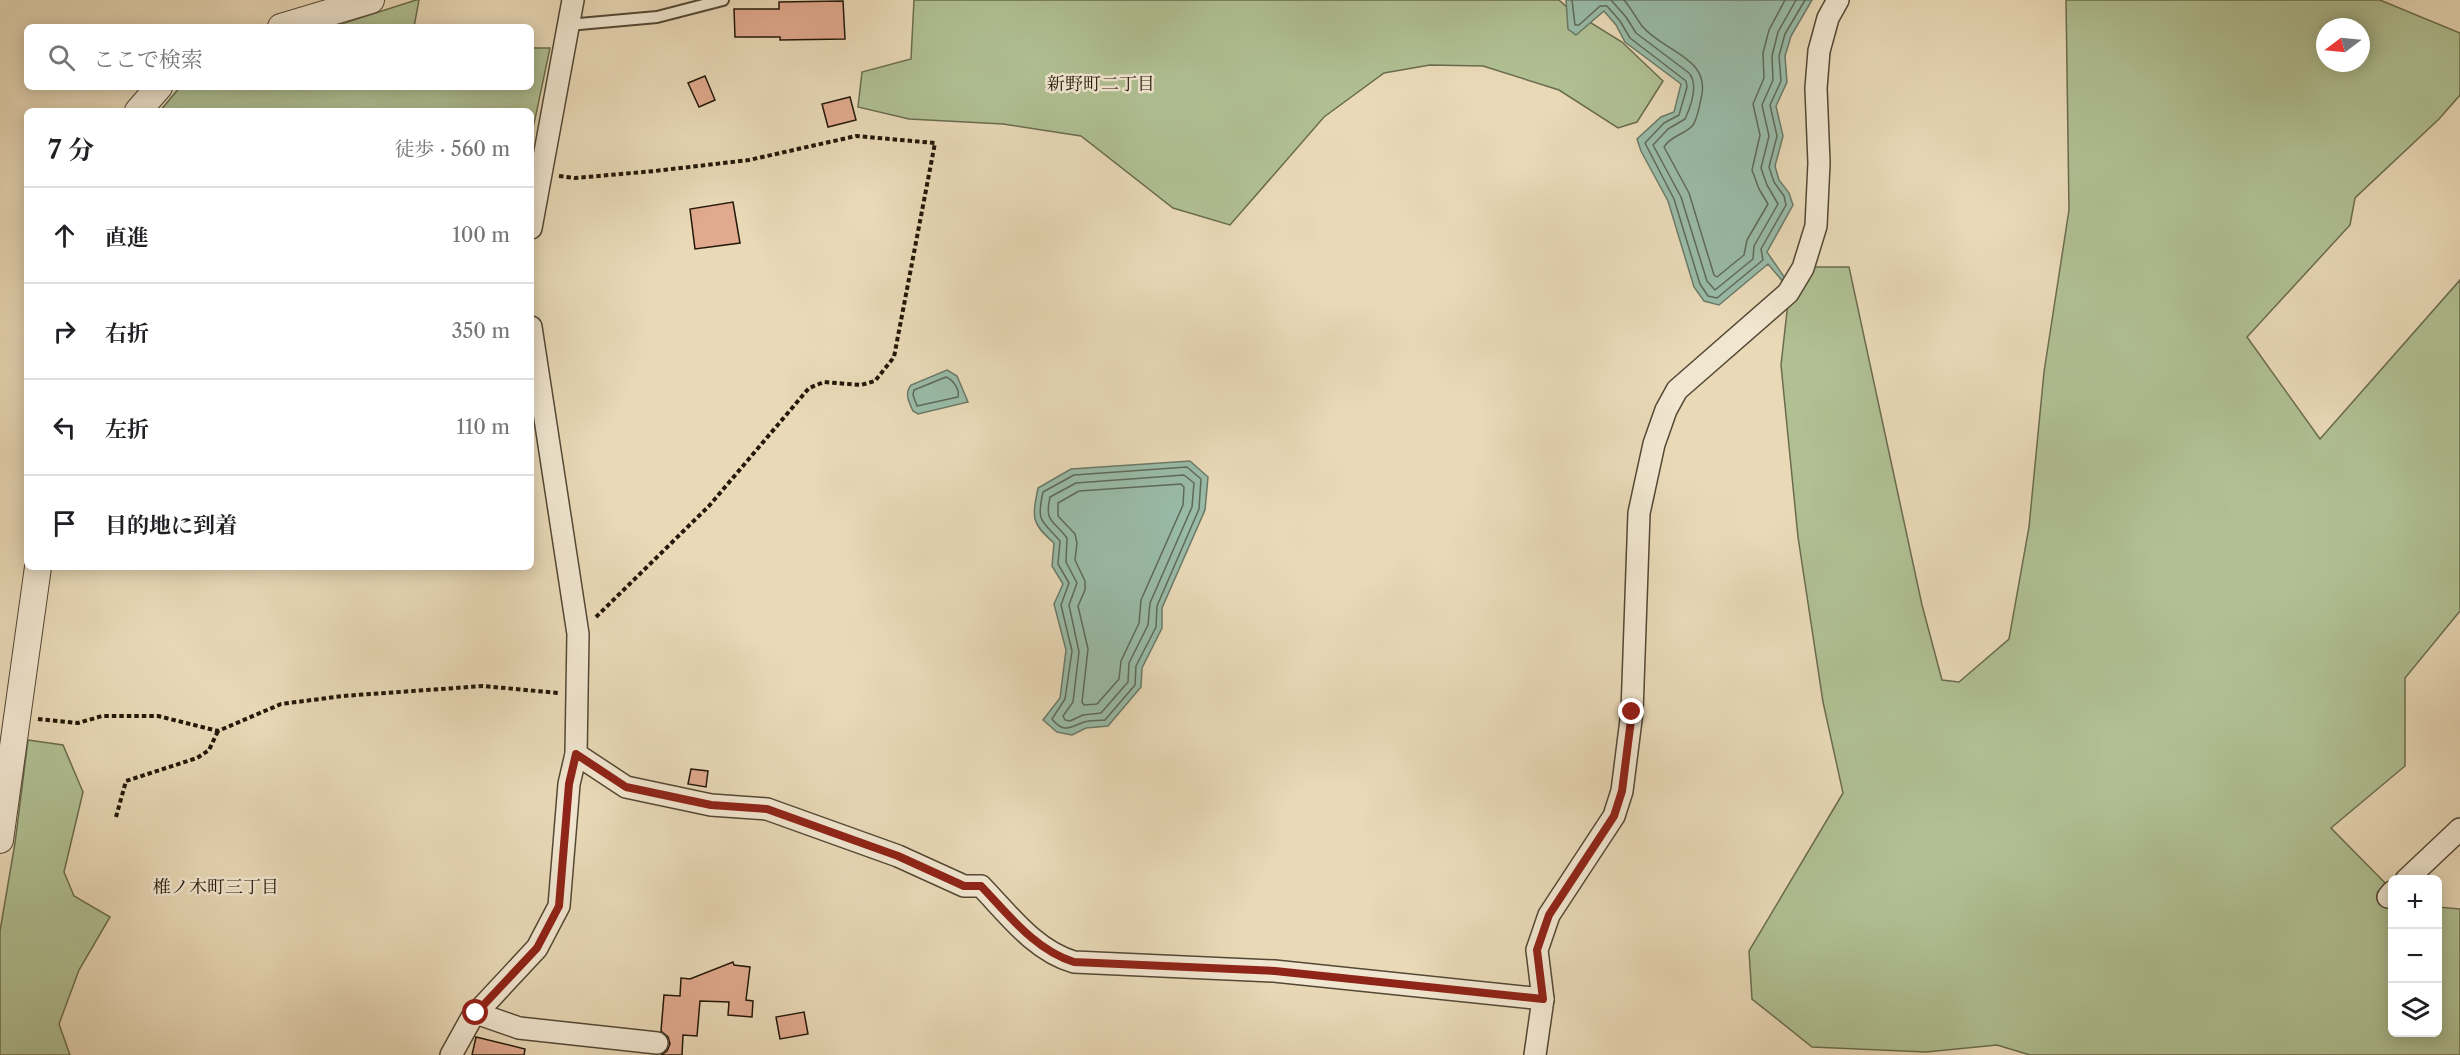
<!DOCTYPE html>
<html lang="ja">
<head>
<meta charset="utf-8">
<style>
	:root { --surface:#fff; --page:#f2f2f2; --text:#202124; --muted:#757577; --line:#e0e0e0 }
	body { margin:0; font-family:"Libre Caslon Text","Noto Serif JP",serif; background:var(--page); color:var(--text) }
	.controls { position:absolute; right:18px; bottom:18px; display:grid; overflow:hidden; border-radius:9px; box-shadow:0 3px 15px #0003 }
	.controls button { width:54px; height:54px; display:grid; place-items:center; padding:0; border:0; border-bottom:2px solid var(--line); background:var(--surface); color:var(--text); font:30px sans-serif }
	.compass { position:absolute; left:2316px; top:18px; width:54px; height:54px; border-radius:50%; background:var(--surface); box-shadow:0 3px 15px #0003; rotate:254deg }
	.stop { position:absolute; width:18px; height:18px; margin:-14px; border:4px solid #8f2418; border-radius:50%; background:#fff }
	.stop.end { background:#8f2418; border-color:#fff; box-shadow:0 2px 6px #0008 }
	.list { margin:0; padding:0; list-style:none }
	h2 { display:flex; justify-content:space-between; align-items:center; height:78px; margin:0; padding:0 24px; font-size:26px }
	h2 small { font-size:20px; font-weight:400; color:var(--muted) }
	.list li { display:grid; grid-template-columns:39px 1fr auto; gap:18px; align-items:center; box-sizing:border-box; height:96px; padding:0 24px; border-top:2px solid var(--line) }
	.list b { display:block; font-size:22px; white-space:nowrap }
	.list em { font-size:20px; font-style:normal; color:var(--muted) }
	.icon { flex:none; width:33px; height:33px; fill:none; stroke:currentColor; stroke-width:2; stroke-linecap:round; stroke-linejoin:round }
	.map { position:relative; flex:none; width:2460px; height:1055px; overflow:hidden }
	.search { position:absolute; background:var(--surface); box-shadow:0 3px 15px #0003; left:24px; top:24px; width:510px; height:66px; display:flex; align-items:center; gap:15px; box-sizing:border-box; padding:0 21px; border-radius:9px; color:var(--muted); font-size:22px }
	.panel { position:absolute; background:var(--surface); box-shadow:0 3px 15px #0003; left:24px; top:108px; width:510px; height:462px; border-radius:9px }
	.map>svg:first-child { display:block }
	.green { fill:#b0c093; stroke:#6a6c4e; stroke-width:1.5; fill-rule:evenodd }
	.water { fill:#99bba8; stroke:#6a7a68; stroke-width:1.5 }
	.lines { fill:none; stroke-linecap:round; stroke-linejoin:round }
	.shore { stroke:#5e6a58; stroke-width:1.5 }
	.building { fill:#e1a98e; stroke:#231809; stroke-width:1.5 }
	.service-casing { stroke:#544834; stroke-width:14 }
	.minor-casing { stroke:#544834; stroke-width:24 }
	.tertiary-casing { stroke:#544834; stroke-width:28 }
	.path { stroke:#231809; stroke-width:4; stroke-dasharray:4.5 3; stroke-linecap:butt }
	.service { stroke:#f1e6d0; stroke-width:10 }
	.minor { stroke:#f1e6d0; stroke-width:21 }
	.tertiary { stroke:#f1e6d0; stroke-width:26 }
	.route { stroke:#8f2418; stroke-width:8 }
	.labels { text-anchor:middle; stroke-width:5; stroke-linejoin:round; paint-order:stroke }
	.neighbourhood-label { font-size:18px; fill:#231809; stroke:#f1e6d0 }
</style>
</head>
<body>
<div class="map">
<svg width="2460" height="1055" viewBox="0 0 2460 1055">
	<rect width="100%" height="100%" fill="#e9d9b7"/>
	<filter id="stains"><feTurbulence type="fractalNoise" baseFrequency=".00333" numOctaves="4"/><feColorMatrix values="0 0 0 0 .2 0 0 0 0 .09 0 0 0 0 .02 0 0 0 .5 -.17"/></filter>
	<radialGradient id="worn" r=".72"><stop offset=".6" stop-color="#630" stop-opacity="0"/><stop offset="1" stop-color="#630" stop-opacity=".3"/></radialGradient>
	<!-- green -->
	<g class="green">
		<polygon points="416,0 419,0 414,27 332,27"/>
		<polygon points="914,0 1559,0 1570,10 1622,42 1663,81 1637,122 1618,128 1559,90 1483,66 1430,65 1384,73 1324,117 1230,225 1173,208 1081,136 1003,124 909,119 858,107 862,72 911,59"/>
		<path d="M2066,0H2380L2460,33V95L2439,119L2355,198L2350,225L2247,337L2320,439L2460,280V611L2405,678V766L2331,828L2392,890V1032H2438V907L2460,909V1055H2030L1997,1045L1926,1052L1812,1047L1752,999L1749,951L1843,793L1823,702L1798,537L1781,365L1792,267H1849L1922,605L1942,680L1959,682L2009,639L2029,527L2044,372L2069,210ZM2325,27H2361V63H2325Z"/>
		<polygon points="531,48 550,48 531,138 531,111 160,111 180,87 531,87"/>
		<polygon points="28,740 63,745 83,792 64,872 74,896 110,917 79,970 59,1024 70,1055 0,1055 0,931 15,843"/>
	</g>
	<!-- water -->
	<g class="water">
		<polygon points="1566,0 1812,0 1791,36 1785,56 1787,82 1776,106 1783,136 1775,166 1779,180 1789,193 1793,205 1767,252 1787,281 1785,284 1768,264 1719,305 1704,301 1694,287 1668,201 1641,151 1637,139 1661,117 1674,112 1681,84 1625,42 1616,25 1604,11 1576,35 1568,29"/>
		<path d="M947,370L957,376L968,402L918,414L913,411C909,402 904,394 911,385Z"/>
		<path d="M1190,461L1208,477L1205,510L1162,608V628L1142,668L1141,687L1108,726L1086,728L1072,735L1057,732L1043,720L1060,698L1066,650L1054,604L1063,584L1052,566L1054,543C1031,523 1032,518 1038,488L1071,469Z"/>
	</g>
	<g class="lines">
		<!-- shore -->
		<g class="shore">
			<polyline points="1572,0 1575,25 1579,25 1600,6 1607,6 1620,21 1630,38 1686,81 1687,87 1679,115 1664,123 1645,143 1674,199 1700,284 1708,296 1717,298 1763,260 1761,249 1786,205 1784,196 1774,182 1769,167 1777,136 1770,105 1781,81 1779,56 1785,34 1805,0"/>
			<path d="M1611,0L1626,17L1636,33L1689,73C1699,85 1691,106 1685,119L1668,129L1653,145L1681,197L1707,281L1715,290L1753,259L1754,246L1778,204L1767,185L1761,168L1769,136L1762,105L1773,80L1772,56L1778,32L1796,0"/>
			<path d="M1624,0C1631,8 1636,18 1642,26C1663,52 1712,57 1701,99C1699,107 1698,117 1693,125C1685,135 1671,135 1664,147L1689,193L1714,275L1717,277L1744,255L1747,240L1768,204L1759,189L1752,170L1760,135L1753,104L1764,78L1763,53L1769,30L1785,0"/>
			<path d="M946,377C953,380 960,389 958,397L917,406L913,395L914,390Z"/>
			<path d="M1187,467L1201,479L1199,509L1157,606L1156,627L1136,666L1135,685L1105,720C1098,721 1090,720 1084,722C1070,727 1064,734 1052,719L1065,699L1072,651L1061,605L1069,583L1058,564L1060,541C1042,520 1036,523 1043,492L1074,475Z"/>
			<path d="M1184,475L1194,483L1192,507L1150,603L1148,625L1129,663L1128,682L1101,713L1083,715L1070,721L1065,720L1063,716L1073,702L1079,652L1069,605L1077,583L1066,562L1067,538C1054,520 1044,523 1050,497L1076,483Z"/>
			<polygon points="1181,484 1184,487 1183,505 1141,600 1139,623 1121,661 1119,679 1097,704 1084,705 1082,702 1088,649 1078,606 1085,590 1085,581 1075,560 1077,543 1075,534 1058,516 1058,503 1079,491"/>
		</g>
	</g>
	<!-- building -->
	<g class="building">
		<polygon points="843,1 845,39 780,40 780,37 735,37 734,9 779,9 779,2"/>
		<polygon points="705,76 715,100 699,107 688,83"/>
		<polygon points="850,97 856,120 828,127 822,104"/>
		<polygon points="733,202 740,243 695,249 690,209"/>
		<polygon points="691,769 708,771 706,787 688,784"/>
		<polygon points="733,962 734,965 750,967 746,1000 753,1001 752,1017 728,1015 729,1002 700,1001 697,1036 683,1035 682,1055 661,1055 667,1051 670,1044 668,1037 661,1031 664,995 680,996 681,978 690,979"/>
		<polygon points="804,1012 808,1034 780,1039 776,1017"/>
		<polygon points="476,1037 525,1049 524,1055 472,1055"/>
	</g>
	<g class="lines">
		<!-- service casing -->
		<g class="service-casing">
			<polyline id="service" points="568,25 657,17 723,0"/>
		</g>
		<!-- minor casing -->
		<g class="minor-casing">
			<g id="minor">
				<polyline points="531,228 573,0"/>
				<path d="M576,754L626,787L711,805L767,809L898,856L964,886H981C1008,914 1035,951 1074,962L1274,971L1543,999"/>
				<polyline points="2406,880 2460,829"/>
				<polyline points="2388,897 2392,892"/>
				<polyline points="476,1013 519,1028 657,1043"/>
				<polyline points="451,1055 471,1019 537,948 559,906 569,784 576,754 578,634 531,327"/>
				<polyline points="1535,1055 1543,999 1537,950 1549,915 1614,816 1622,791 1632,712 1639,513 1654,444 1666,410 1677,390 1788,293 1803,268 1816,226 1819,163 1816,88 1819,51 1828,18 1838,0"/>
			</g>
		</g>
		<!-- tertiary casing -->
		<g class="tertiary-casing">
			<g id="tertiary">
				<polyline points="281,27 371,0"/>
				<polyline points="138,111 159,87"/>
				<polyline points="0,840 38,567"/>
			</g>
		</g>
		<!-- path -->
		<g class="path">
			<polyline points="559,176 575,178 655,171 749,160 856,136 935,143 894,357 875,381 861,385 824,382 809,388 709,506 596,617"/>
			<polyline points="38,719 78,723 102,716 158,716 218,731 281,704 343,696 483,686 558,693"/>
			<polyline points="116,817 126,781 197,758 209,750 218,731"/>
		</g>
		<!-- service -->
		<use href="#service" class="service"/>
		<!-- minor -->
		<use href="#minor" class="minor"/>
		<!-- tertiary -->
		<use href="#tertiary" class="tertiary"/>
	</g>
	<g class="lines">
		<!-- route -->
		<path class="route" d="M476,1013L537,948L559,906L569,784L576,754L626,787L711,805L767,809L898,856L964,886H981C1008,914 1035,950 1074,962L1275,971L1543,999L1537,950L1549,915L1614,816L1622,791L1632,712"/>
	</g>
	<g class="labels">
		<!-- neighbourhood labels -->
		<g class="neighbourhood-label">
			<text x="1101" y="90">新野町二丁目</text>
			<text x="216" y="893">椎ノ木町三丁目</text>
		</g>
	</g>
	<rect width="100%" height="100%" filter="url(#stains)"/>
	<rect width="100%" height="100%" fill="url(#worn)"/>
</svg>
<div class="controls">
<button>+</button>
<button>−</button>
<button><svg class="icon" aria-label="layers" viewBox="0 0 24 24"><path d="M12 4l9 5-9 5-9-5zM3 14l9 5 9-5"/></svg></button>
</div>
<svg class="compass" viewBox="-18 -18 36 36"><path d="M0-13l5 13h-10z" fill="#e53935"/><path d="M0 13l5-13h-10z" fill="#757577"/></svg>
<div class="stop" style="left:476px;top:1013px"></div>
<div class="stop end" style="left:1632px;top:712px"></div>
<div class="search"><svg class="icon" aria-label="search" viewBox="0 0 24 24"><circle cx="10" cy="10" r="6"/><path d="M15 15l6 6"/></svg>ここで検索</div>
<section class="panel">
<h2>7 分<small>徒歩 · 560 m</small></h2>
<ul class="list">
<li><svg class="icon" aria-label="ahead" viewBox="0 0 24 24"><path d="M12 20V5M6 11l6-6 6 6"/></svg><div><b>直進</b></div><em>100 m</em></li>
<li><svg class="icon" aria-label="right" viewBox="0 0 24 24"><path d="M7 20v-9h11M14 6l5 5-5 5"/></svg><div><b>右折</b></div><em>350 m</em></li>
<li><svg class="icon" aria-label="left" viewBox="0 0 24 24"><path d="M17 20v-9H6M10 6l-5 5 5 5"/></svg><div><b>左折</b></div><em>110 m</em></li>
<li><svg class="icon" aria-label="arrive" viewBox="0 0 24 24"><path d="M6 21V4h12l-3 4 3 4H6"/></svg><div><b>目的地に到着</b></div></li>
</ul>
</section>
</div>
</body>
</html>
